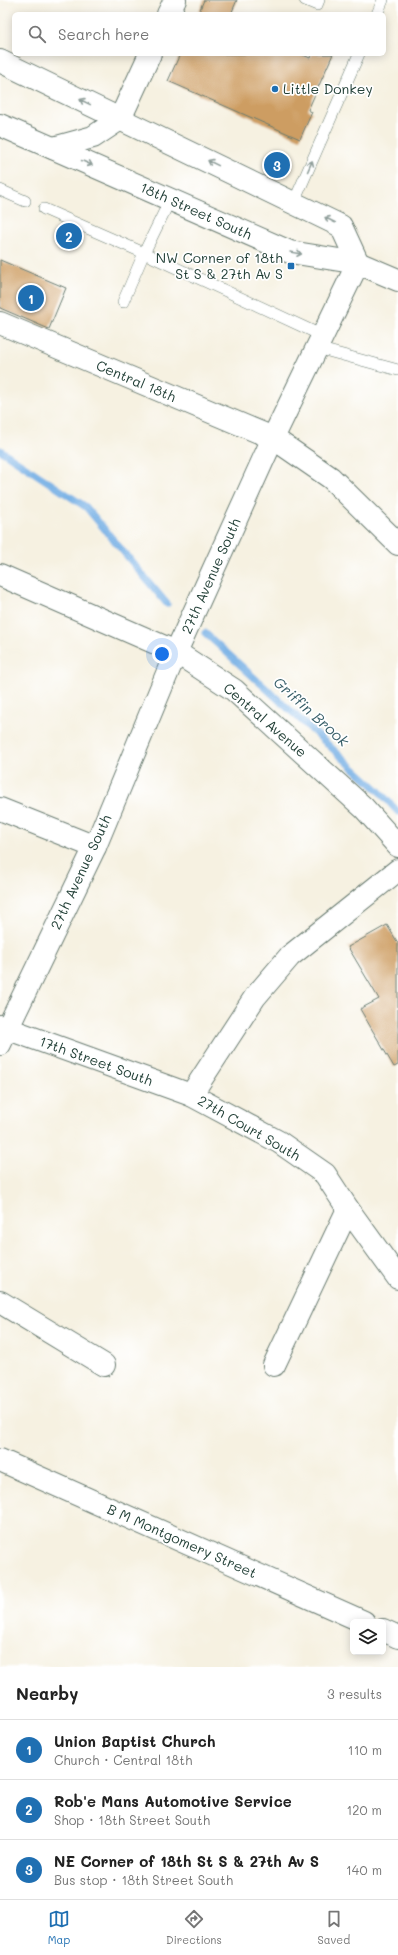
<!DOCTYPE html>
<html lang="en">
<head>
<meta charset="utf-8">
<style>
	:root { --surface:#fff; --page:#f6f6f6; --text:#222; --muted:#767676; --line:#e0e0e0; --accent:#1f6fb2 }
	body { margin:0; font-family:Mali,sans-serif; background:var(--page); color:var(--text) }
	.controls { position:absolute; right:12px; bottom:12px; display:grid; overflow:hidden; border-radius:6px; box-shadow:0 2px 10px #0003 }
	.controls button { width:36px; height:36px; display:grid; place-items:center; padding:0; border:0; border-bottom:1px solid var(--line); background:var(--surface); color:var(--text); font:20px sans-serif }
	.you { position:absolute; left:162px; top:654px; width:14px; height:14px; margin:-10px; border:3px solid #fff; border-radius:50%; background:#1a73e8; box-shadow:0 0 0 6px #1a73e833 }
	.badge { display:grid; place-items:center; width:26px; height:26px; border-radius:50%; background:var(--accent); color:#fff; font-size:13px; font-weight:700 }
	.pin { position:absolute; translate:-50% -50%; border:2px solid #fff; box-shadow:0 1px 4px #0006 }
	.list { margin:0; padding:0; list-style:none }
	h2 { display:flex; justify-content:space-between; align-items:center; height:52px; margin:0; padding:0 16px; font-size:17px }
	h2 small { font-size:13px; font-weight:400; color:var(--muted) }
	.list li { display:grid; grid-template-columns:26px 1fr auto; gap:12px; align-items:center; box-sizing:border-box; height:60px; padding:0 16px; border-top:1px solid var(--line) }
	.list b { display:block; font-size:15px; white-space:nowrap }
	.list p { margin:0; font-size:13px; white-space:nowrap; color:var(--muted) }
	.list em { font-size:13px; font-style:normal; color:var(--muted) }
	.icon { flex:none; width:22px; height:22px; fill:none; stroke:currentColor; stroke-width:2; stroke-linecap:round; stroke-linejoin:round }
	.map { position:relative; flex:none; width:398px; height:1667px; overflow:hidden }
	.search { position:absolute; background:var(--surface); box-shadow:0 2px 10px #0003; left:12px; right:12px; top:12px; height:44px; display:flex; align-items:center; gap:10px; box-sizing:border-box; padding:0 14px; border-radius:6px; color:var(--muted); font-size:15px }
	.sheet { height:232px; background:var(--surface) }
	nav { display:flex; justify-content:space-around; align-items:center; box-sizing:border-box; height:56px; border-top:1px solid var(--line); background:var(--surface); font-size:11px; color:var(--muted) }
	nav a { display:grid; justify-items:center; gap:2px }
	nav .on { color:var(--accent) }
	.map>svg:first-child { display:block }
	.lines { fill:none; stroke-linecap:round; stroke-linejoin:round }
	.stream { stroke:#73aee4; stroke-width:7 }
	.building { fill:#cd9d62 }
	.service-casing { stroke:#6a7c71; stroke-width:12 }
	.minor-casing { stroke:#6a7c71; stroke-width:24 }
	.secondary-casing { stroke:#6a7c71; stroke-width:24 }
	.service { stroke:#fff; stroke-width:11 }
	.minor { stroke:#fff; stroke-width:22 }
	.secondary { stroke:#fff; stroke-width:22 }
	.oneway { stroke:#8f9e9a }
	.poi-dot { fill:#1f6fb2; stroke:#fff; stroke-width:1.5 }
	.labels { text-anchor:middle; stroke-width:3.5; stroke-linejoin:round; paint-order:stroke }
	.poi-label { font-size:14px; fill:#1f3d34; stroke:#fff; text-anchor:start }
	.street-label { font-size:14px; fill:#1f3d34; stroke:#fff }
	.water-label { font-size:15px; font-style:italic; fill:#385f69; stroke:#fff }
</style>
</head>
<body>
<div class="map">
<svg width="398" height="1667" viewBox="0 0 398 1667">
	<rect width="100%" height="100%" fill="#fff"/>
	<filter id="ink" filterUnits="userSpaceOnUse"><feTurbulence type="fractalNoise" baseFrequency=".025" numOctaves="2"/><feDisplacementMap in="SourceGraphic" scale="8" xChannelSelector="R" yChannelSelector="G"/><feConvolveMatrix kernelMatrix="1 2 1 2 8 2 1 2 1" color-interpolation-filters="sRGB"/></filter>
	<filter id="wash" filterUnits="userSpaceOnUse"><feTurbulence type="fractalNoise" baseFrequency=".012" numOctaves="4" result="noise"/><feDisplacementMap in="SourceGraphic" scale="16" xChannelSelector="R" yChannelSelector="G"/><feGaussianBlur stdDeviation="0.9" result="paint"/><feColorMatrix in="noise" values="0 0 0 0 0 0 0 0 0 0 0 0 0 0 0 0 0 1.4 0 .05"/><feComposite in="paint" operator="in"/></filter>
	<g filter="url(#wash)">
		<rect width="100%" height="100%" fill="#f6f1e1"/>
		<g class="lines">
			<!-- stream -->
			<g class="stream">
				<polyline points="0,450 86,507 167,604"/>
				<polyline points="205,633 379,791 398,812"/>
			</g>
		</g>
		<g id="blocks">
			<!-- building -->
			<g class="building">
				<polygon points="204,0 237,0 231,14 198,14"/>
				<polygon points="180,54 301,54 310,58 312,54 333,54 308,110 312,112 300,139 168,81"/>
				<polygon points="0,260 66,288 49,329 0,308"/>
				<polygon points="387,925 398,943 398,1065 394,1067 360,1009 379,999 348,947"/>
			</g>
		</g>
	</g>
	<g filter="url(#ink)">
		<use href="#blocks" fill-opacity="0" stroke="#6a7c71" stroke-width="1"/>
		<g class="lines">
			<!-- service casing -->
			<g class="service-casing">
				<g id="service">
					<polyline points="305,0 317,5 319,0"/>
					<polyline points="377,14 383,0"/>
					<polyline points="0,190 25,201"/>
					<polyline points="170,200 144,253 323,336"/>
					<polyline points="294,202 359,54"/>
					<polyline points="44,209 144,253 123,302"/>
					<polyline points="317,348 398,370"/>
				</g>
			</g>
			<!-- minor casing -->
			<g class="minor-casing">
				<g id="minor">
					<polyline points="168,14 175,0"/>
					<polyline points="53,148 93,137 120,119 150,54"/>
					<polyline points="0,323 273,438 331,478 398,544"/>
					<polyline points="0,575 176,652 234,690 364,808 398,846"/>
					<polyline points="0,809 95,847"/>
					<polyline points="0,1026 191,1095"/>
					<polyline points="0,1044 95,847 176,652 273,438 358,263"/>
					<polyline points="348,1209 398,1278"/>
					<polyline points="0,1302 104,1365"/>
					<polyline points="274,1365 348,1209 325,1174 279,1142 191,1095 255,997 290,956 398,870"/>
					<polyline points="0,1460 364,1622"/>
					<polyline points="383,1630 398,1637"/>
				</g>
			</g>
			<!-- secondary casing -->
			<g class="secondary-casing">
				<g id="secondary">
					<polyline points="0,61 341,226 358,263"/>
					<polyline points="0,125 290,252 358,263 398,280"/>
				</g>
			</g>
			<!-- service -->
			<use href="#service" class="service"/>
			<!-- minor -->
			<use href="#minor" class="minor"/>
			<!-- secondary -->
			<use href="#secondary" class="secondary"/>
		</g>
		<!-- one-way arrows -->
		<defs><path id="oneway-shaft" d="M-6 0H5M1.5-3L5.5 0L1.5 3" fill="none" stroke-width="1.6" stroke-linecap="round" stroke-linejoin="round"/></defs>
		<g class="oneway">
			<use href="#oneway-shaft" transform="translate(85 102) rotate(-154)"/>
			<use href="#oneway-shaft" transform="translate(87 163) rotate(24)"/>
			<use href="#oneway-shaft" transform="translate(213 163) rotate(-154)"/>
			<use href="#oneway-shaft" transform="translate(310 166) rotate(-66)"/>
			<use href="#oneway-shaft" transform="translate(330 220) rotate(-153)"/>
			<use href="#oneway-shaft" transform="translate(296 253) rotate(10)"/>
		</g>
	</g>
	<!-- markers -->
	<g class="poi-dot">
		<circle cx="275" cy="89" r="4"/>
		<rect x="287" y="262" width="8" height="8" rx="2"/>
	</g>
	<g class="labels">
		<!-- poi labels -->
		<g class="poi-label">
			<text x="283" y="94">Little Donkey</text>
			<text x="283" y="263" text-anchor="end">NW Corner of 18th<tspan x="283" dy="16">St S &amp; 27th Av S</tspan></text>
		</g>
		<!-- street labels -->
		<g class="street-label">
			<text transform="translate(196 211) rotate(24)" y="5">18th Street South</text>
			<text transform="translate(136 381) rotate(23)" y="5">Central 18th</text>
			<text transform="translate(211 576) rotate(-66)" y="5">27th Avenue South</text>
			<text transform="translate(265 720) rotate(41)" y="5">Central Avenue</text>
			<text transform="translate(81 872) rotate(-65)" y="5">27th Avenue South</text>
			<text transform="translate(96 1061) rotate(20)" y="5">17th Street South</text>
			<text transform="translate(249 1128) rotate(30)" y="5">27th Court South</text>
			<text transform="translate(182 1541) rotate(24)" y="5">B M Montgomery Street</text>
		</g>
		<!-- water labels -->
		<g class="water-label">
			<text transform="translate(311 712) rotate(42)" y="5">Griffin Brook</text>
		</g>
	</g>
</svg>
<div class="controls">
<button><svg class="icon" aria-label="layers" viewBox="0 0 24 24"><path d="M12 4l9 5-9 5-9-5zM3 14l9 5 9-5"/></svg></button>
</div>
<div class="you"></div>
<div class="pin badge" style="left:31px;top:298px">1</div>
<div class="pin badge" style="left:69px;top:236px">2</div>
<div class="pin badge" style="left:277px;top:165px">3</div>
<div class="search"><svg class="icon" aria-label="search" viewBox="0 0 24 24"><circle cx="10" cy="10" r="6"/><path d="M15 15l6 6"/></svg>Search here</div>
</div>
<section class="sheet">
<h2>Nearby<small>3 results</small></h2>
<ul class="list">
<li><span class="badge">1</span><div><b>Union Baptist Church</b><p>Church · Central 18th</p></div><em>110 m</em></li>
<li><span class="badge">2</span><div><b>Rob'e Mans Automotive Service</b><p>Shop · 18th Street South</p></div><em>120 m</em></li>
<li><span class="badge">3</span><div><b>NE Corner of 18th St S &amp; 27th Av S</b><p>Bus stop · 18th Street South</p></div><em>140 m</em></li>
</ul>
</section>
<nav>
<a class="on"><svg class="icon" aria-label="map" viewBox="0 0 24 24"><path d="M3 6l6-2 6 2 6-2v14l-6 2-6-2-6 2zM9 4v14M15 6v14"/></svg>Map</a>
<a><svg class="icon" aria-label="directions" viewBox="0 0 24 24"><path d="M12 3l9 9-9 9-9-9zM9 14v-3h6M13 9l2 2-2 2"/></svg>Directions</a>
<a><svg class="icon" aria-label="saved" viewBox="0 0 24 24"><path d="M7 4h10v16l-5-4-5 4z"/></svg>Saved</a>
</nav>
</body>
</html>
